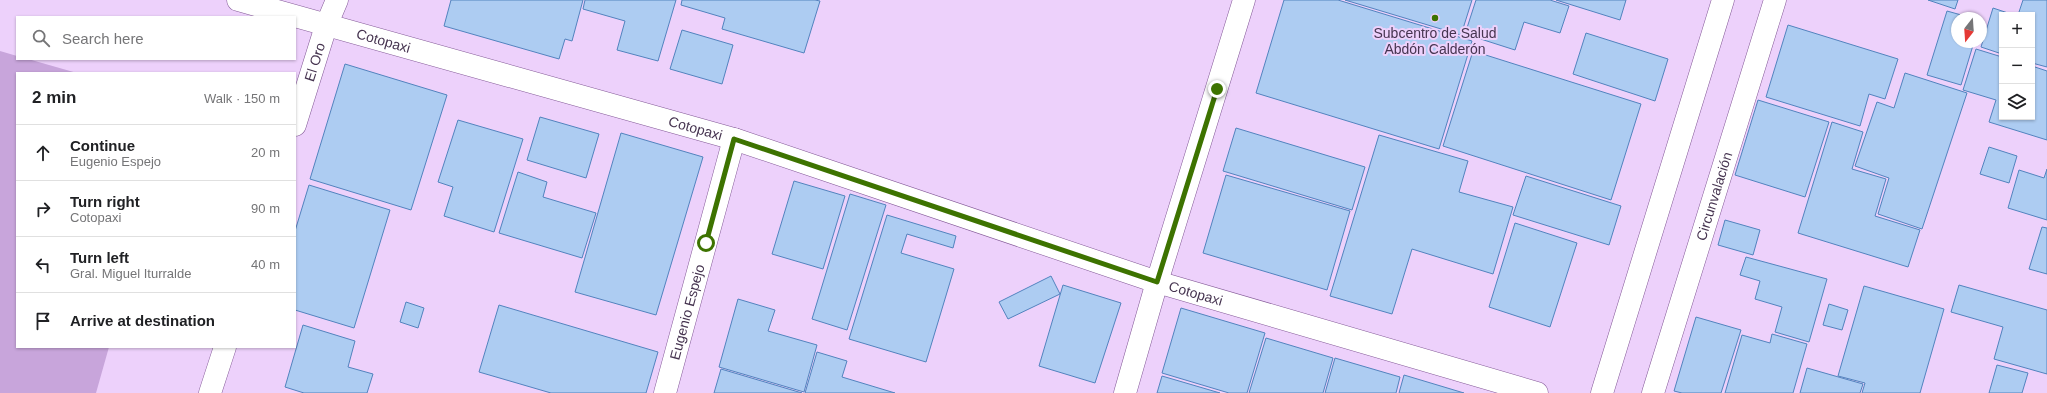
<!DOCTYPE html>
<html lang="en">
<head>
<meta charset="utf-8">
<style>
	:root { --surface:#fff; --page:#f6f6f6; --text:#202124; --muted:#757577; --line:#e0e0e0 }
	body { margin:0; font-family:Helvetica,sans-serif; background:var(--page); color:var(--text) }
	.controls { position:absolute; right:12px; top:12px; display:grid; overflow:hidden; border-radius:0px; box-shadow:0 1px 3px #0004 }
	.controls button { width:36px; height:36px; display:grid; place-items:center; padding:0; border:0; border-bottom:1px solid var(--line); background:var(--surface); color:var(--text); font:20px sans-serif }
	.compass { position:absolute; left:1951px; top:12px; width:36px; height:36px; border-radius:50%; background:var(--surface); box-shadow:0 1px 3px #0004; rotate:197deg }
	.stop { position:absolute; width:12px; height:12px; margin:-9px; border:3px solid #3d7300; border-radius:50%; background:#fff }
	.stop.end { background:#3d7300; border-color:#fff; box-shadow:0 1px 4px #0008 }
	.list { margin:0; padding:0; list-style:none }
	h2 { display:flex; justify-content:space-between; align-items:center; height:52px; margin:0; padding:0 16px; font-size:17px }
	h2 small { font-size:13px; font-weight:400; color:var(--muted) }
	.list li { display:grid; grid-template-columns:26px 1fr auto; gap:12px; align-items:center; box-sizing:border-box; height:56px; padding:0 16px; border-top:1px solid var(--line) }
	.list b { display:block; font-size:15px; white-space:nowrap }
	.list p { margin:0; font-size:13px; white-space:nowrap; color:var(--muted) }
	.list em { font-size:13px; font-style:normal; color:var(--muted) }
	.icon { flex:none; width:22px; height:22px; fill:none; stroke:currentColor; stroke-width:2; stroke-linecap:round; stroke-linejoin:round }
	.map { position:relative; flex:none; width:2047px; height:393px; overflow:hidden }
	.search { position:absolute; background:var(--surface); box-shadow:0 1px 3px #0004; left:16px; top:16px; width:280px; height:44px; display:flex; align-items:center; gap:10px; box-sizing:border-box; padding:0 14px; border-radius:0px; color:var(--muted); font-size:15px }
	.panel { position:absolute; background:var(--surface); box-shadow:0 1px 3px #0004; left:16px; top:72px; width:280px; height:276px; border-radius:0px }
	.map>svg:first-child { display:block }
	.green { fill:#c8a5db }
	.building { fill:#adccf2; stroke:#5283be }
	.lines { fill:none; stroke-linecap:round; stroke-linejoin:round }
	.street-casing { stroke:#835997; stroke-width:23 }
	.secondary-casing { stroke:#835997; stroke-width:23 }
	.street { stroke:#fff; stroke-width:22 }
	.secondary { stroke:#fff; stroke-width:22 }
	.route { stroke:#3d7300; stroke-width:5 }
	.poi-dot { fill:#3d7300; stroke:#edd1fb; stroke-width:1.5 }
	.labels { text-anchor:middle; stroke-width:4; stroke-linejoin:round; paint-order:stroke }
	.poi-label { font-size:14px; fill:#463450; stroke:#edd1fb }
	.street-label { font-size:14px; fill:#463450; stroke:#edd1fb }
</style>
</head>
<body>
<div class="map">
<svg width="2047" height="393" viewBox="0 0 2047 393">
	<rect width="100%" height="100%" fill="#edd1fb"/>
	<!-- green -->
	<polygon class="green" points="0,51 17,56 17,59 28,59 77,73 17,73 17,347 109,347 96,393 0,393"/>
	<!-- building -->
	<g class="building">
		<polygon points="451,0 583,0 572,41 565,39 559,59 444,26"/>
		<polygon points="585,0 676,0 658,61 617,50 625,21 583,9"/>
		<polygon points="682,0 815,0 820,1 804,53 722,29 725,18 681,5"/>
		<polygon points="1284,0 1338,0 1472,41 1439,149 1256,93"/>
		<polygon points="1345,0 1472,0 1461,35"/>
		<polygon points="1476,0 1550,0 1569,6 1560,33 1524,22 1515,50 1465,34"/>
		<polygon points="1556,0 1626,0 1620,20"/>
		<polygon points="1928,0 1958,0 1955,9"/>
		<polygon points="2023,0 2047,0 2047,67 2032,63 2032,15 2018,15"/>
		<polygon points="1993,8 2014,15 2002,15 2002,54 1981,47"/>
		<polygon points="1947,11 1972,18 1957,18 1957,42 1974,42 1961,85 1927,75"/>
		<polygon points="1788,25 1898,59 1885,99 1869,94 1860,126 1766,97"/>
		<polygon points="682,30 733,45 722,84 670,69"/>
		<polygon points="1586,33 1668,59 1655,101 1573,74"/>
		<polygon points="1976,49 2002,57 2002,117 2032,117 2032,66 2047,71 2047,140 1989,122 1996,100 1963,90"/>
		<polygon points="1473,51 1641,104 1611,200 1443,146"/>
		<polygon points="345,64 447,95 411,210 310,179"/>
		<polygon points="1905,73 1967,93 1922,229 1878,214 1889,178 1855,166 1877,102 1894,108"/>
		<polygon points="1758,100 1829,122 1805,197 1735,175"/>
		<polygon points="540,117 599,134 586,178 527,160"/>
		<polygon points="458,120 523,139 494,232 444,216 453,187 438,182"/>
		<polygon points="1832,122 1863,132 1852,169 1886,179 1875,216 1920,230 1908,267 1798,233"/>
		<polygon points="1236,128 1365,167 1352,210 1223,171"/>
		<polygon points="621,133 703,157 656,315 575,292"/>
		<polygon points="1379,135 1468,161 1459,192 1513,207 1493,274 1412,249 1392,314 1330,296"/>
		<polygon points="1989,147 2017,156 2009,183 1980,174"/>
		<polygon points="2047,169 2047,220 2008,208 2019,170 2044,178"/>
		<polygon points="518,172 547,182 543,197 596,213 582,258 499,233"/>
		<polygon points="1226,175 1350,211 1327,290 1203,253"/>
		<polygon points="1526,176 1621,206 1609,245 1513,215"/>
		<polygon points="794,181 845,196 823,269 772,254"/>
		<polygon points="309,185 390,210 354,328 295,310 295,231"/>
		<polygon points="850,194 886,205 847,330 812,319"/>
		<polygon points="887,215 956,236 953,248 907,234 901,253 954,269 926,362 849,339"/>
		<polygon points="1725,220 1760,230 1753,255 1718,245"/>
		<polygon points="1515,223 1577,243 1550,327 1489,307"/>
		<polygon points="2042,227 2047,228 2047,274 2029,269"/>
		<polygon points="1746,257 1827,279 1809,342 1775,332 1782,307 1755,299 1760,281 1740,275"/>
		<polygon points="1051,276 1060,294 1008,319 999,302"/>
		<polygon points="1063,285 1121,303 1095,383 1039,366"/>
		<polygon points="1959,285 2047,310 2047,374 1994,359 2003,327 1951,312"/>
		<polygon points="1864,286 1944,309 1920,393 1862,393 1865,383 1838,376"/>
		<polygon points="738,299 775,310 768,331 817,345 804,392 719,367"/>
		<polygon points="406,302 424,308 418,328 400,322"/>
		<polygon points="1829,304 1848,310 1842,330 1823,325"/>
		<polygon points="499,305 658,352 646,393 551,393 479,372"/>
		<polygon points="1181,308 1265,333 1247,393 1229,393 1162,373"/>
		<polygon points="1696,317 1741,330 1721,393 1682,393 1674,391"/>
		<polygon points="303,325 355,341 348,367 373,374 367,393 304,393 285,387"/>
		<polygon points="1772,334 1807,344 1793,393 1725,393 1742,335 1770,343"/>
		<polygon points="1266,338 1333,358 1323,393 1249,393"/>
		<polygon points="817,352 847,361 842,377 895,393 805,393"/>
		<polygon points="1335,358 1400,377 1396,393 1325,393"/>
		<polygon points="1997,365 2028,373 2022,393 1989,393"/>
		<polygon points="1807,368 1863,384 1860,393 1800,393"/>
		<polygon points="721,369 802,393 714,393"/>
		<polygon points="1404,375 1464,393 1399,393"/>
		<polygon points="1162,376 1220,393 1157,393"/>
	</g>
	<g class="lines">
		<!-- street casing -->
		<g class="street-casing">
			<g id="street">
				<path id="s1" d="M238,0L734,139L1157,282L1537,393"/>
				<path id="s2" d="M295,125L326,26L337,0"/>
				<polyline points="210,393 225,347"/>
				<path id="s3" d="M665,393L734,139"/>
				<polyline points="1125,393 1157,282 1244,0"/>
			</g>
		</g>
		<!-- secondary casing -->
		<g class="secondary-casing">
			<g id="secondary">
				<polyline points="1602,393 1723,0"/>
				<path id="s4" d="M1653,393L1775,0"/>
			</g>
		</g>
		<!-- street -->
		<use href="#street" class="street"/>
		<!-- secondary -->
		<use href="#secondary" class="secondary"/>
	</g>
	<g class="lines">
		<!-- route -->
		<polyline class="route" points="706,243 734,139 1157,282 1217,89"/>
	</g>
	<!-- markers -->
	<circle class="poi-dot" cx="1435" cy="18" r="4"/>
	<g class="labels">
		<!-- poi labels -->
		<g class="poi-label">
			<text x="1435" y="38">Subcentro de Salud<tspan x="1435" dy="16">Abdón Calderón</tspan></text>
		</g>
		<!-- street labels -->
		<g class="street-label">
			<text dy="5" stroke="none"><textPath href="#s1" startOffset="151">Cotopaxi</textPath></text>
			<text dy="5" stroke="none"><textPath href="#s2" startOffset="66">El Oro</textPath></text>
			<text dy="5" stroke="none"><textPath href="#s1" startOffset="475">Cotopaxi</textPath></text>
			<text dy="5" stroke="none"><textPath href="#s4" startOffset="206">Circunvalación</textPath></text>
			<text dy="5" stroke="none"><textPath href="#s1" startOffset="1002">Cotopaxi</textPath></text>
			<text dy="5" stroke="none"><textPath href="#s3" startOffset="84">Eugenio Espejo</textPath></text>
		</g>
	</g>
</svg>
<div class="controls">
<button>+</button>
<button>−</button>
<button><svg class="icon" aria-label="layers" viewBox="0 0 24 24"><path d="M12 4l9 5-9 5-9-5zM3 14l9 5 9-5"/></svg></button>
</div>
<svg class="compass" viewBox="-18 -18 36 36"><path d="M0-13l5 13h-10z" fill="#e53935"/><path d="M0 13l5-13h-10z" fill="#757577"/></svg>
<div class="stop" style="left:706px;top:243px"></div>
<div class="stop end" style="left:1217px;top:89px"></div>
<div class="search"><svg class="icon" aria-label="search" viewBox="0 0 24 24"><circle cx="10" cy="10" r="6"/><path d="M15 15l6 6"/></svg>Search here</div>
<section class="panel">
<h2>2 min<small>Walk · 150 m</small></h2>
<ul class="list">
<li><svg class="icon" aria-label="ahead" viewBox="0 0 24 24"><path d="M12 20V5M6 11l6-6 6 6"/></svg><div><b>Continue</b><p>Eugenio Espejo</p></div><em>20 m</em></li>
<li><svg class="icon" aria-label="right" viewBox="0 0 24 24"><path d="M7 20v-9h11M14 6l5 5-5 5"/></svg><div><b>Turn right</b><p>Cotopaxi</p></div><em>90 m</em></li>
<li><svg class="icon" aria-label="left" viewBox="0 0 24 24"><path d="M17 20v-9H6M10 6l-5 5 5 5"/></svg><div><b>Turn left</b><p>Gral. Miguel Iturralde</p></div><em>40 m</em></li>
<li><svg class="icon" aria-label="arrive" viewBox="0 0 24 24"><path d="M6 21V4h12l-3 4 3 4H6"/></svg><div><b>Arrive at destination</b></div></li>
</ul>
</section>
</div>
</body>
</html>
